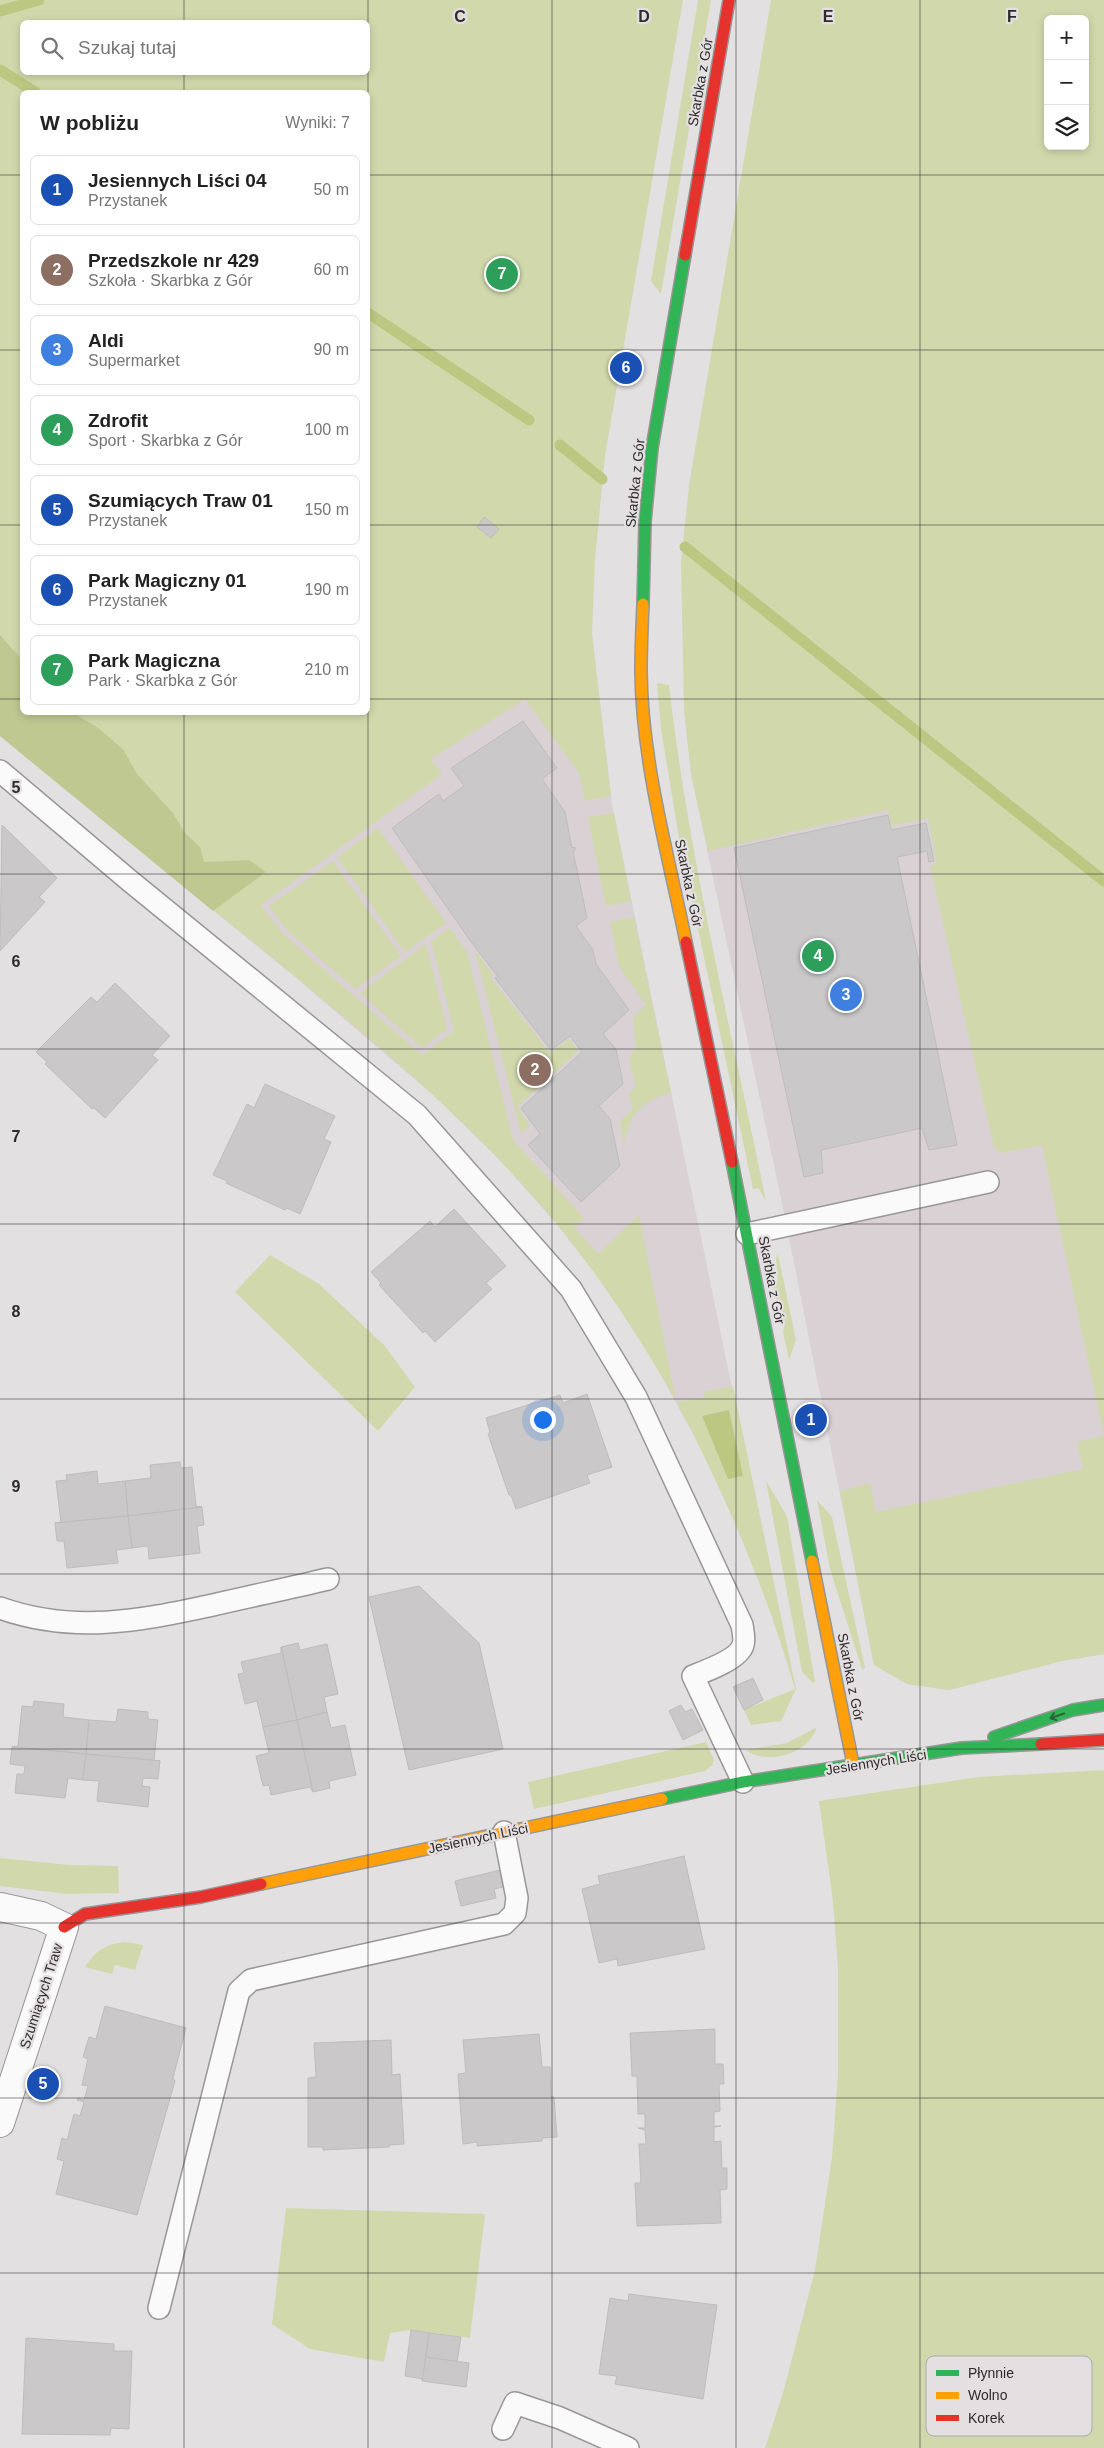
<!DOCTYPE html>
<html lang="pl">
<head>
<meta charset="utf-8">
<style>
	:root { --surface:#fff; --page:#f6f6f6; --text:#222; --muted:#767676; --line:#e0e0e0; --accent:#0b8043 }
	body { margin:0; font-family:Helvetica,sans-serif; background:var(--page); color:var(--text) }
	.controls { position:absolute; right:15px; top:15px; display:grid; overflow:hidden; border-radius:8px; box-shadow:0 2px 8px #0003 }
	.controls button { width:45px; height:45px; display:grid; place-items:center; padding:0; border:0; border-bottom:1px solid var(--line); background:var(--surface); color:var(--text); font:25px sans-serif }
	.you { position:absolute; left:542px; top:1419px; width:18px; height:18px; margin:-12px; border:4px solid #fff; border-radius:50%; background:#1a73e8; box-shadow:0 0 0 8px #1a73e833 }
	.badge { display:grid; place-items:center; width:32px; height:32px; border-radius:50%; background:var(--accent); color:#fff; font-size:16px; font-weight:700 }
	.pin { position:absolute; translate:-50% -50%; border:2px solid #fff; box-shadow:0 1px 5px #0006 }
	.list { margin:0; padding:0; list-style:none }
	h2 { display:flex; justify-content:space-between; align-items:center; height:65px; margin:0; padding:0 20px; font-size:21px }
	h2 small { font-size:16px; font-weight:400; color:var(--muted) }
	.list li { display:grid; grid-template-columns:32px 1fr auto; gap:15px; align-items:center; box-sizing:border-box; height:70px; margin:0 10px 10px; padding:0 10px; border:1px solid var(--line); border-radius:8px }
	.list b { display:block; font-size:19px; white-space:nowrap }
	.list p { margin:0; font-size:16px; white-space:nowrap; color:var(--muted) }
	.list em { font-size:16px; font-style:normal; color:var(--muted) }
	.icon { flex:none; width:28px; height:28px; fill:none; stroke:currentColor; stroke-width:2; stroke-linecap:round; stroke-linejoin:round }
	.map { position:relative; flex:none; width:1104px; height:2448px; overflow:hidden }
	.search { position:absolute; background:var(--surface); box-shadow:0 2px 8px #0003; left:20px; top:20px; width:350px; height:55px; display:flex; align-items:center; gap:12px; box-sizing:border-box; padding:0 18px; border-radius:8px; color:var(--muted); font-size:19px }
	.panel { position:absolute; background:var(--surface); box-shadow:0 2px 8px #0003; left:20px; top:90px; width:350px; height:625px; border-radius:8px }
	.map>svg:first-child { display:block }
	.built { fill:#d9d1d3 }
	.green { fill:#d1d9ac; fill-rule:evenodd }
	.forest { fill:#c0c892 }
	.water { fill:#bcc881 }
	.lines { fill:none; stroke-linecap:round; stroke-linejoin:round }
	.stream { stroke:#bcc881; stroke-width:11 }
	.building { fill:#cac8c9; stroke:#bebcbd }
	.lane-casing { stroke:#989696; stroke-width:24 }
	.street-casing { stroke:#989696; stroke-width:30 }
	.fast-casing { stroke:#989696; stroke-width:14 }
	.slow-casing { stroke:#989696; stroke-width:14 }
	.jam-casing { stroke:#989696; stroke-width:14 }
	.lane { stroke:#fbfafa; stroke-width:21 }
	.street { stroke:#fbfafa; stroke-width:28 }
	.fast { stroke:#30b455; stroke-width:11 }
	.slow { stroke:#ff9f0a; stroke-width:11 }
	.jam { stroke:#e5322d; stroke-width:11 }
	.oneway { stroke:#2e623c }
	.grid { fill:none; stroke:#2d2c2c; stroke-width:1; stroke-opacity:0.55 }
	.labels { text-anchor:middle; stroke-width:4.5; stroke-linejoin:round; paint-order:stroke }
	.street-label { font-size:14px; fill:#2d2c2c; stroke:#e4dfe1 }
	.key { fill:#e4dfe1; stroke:#ada9ab; stroke-width:1 }
	.key-label { font-size:14px; fill:#2d2c2c }
	.grid-label { font-size:16px; text-anchor:middle; font-weight:bold; fill:#2d2c2c; stroke:#e4dfe1; stroke-width:4.5; stroke-linejoin:round; paint-order:stroke }
</style>
</head>
<body>
<div class="map">
<svg width="1104" height="2448" viewBox="0 0 1104 2448">
	<rect width="100%" height="100%" fill="#e3e0e1"/>
	<!-- built -->
	<g class="built">
		<polygon points="592,634 612,805 759,1519 736,1524 707,1460 646,1348 608,1290 555,1222 497,1157 432,1094 295,977 214,911"/>
		<polygon points="684,709 1027,834 1104,1200 1104,1654 1062,1661 949,1690 907,1684 874,1665 783,1208 691,774"/>
	</g>
	<!-- green -->
	<g class="green">
		<path d="M0,0H683L605,456L595,560L592,634L611,796L585,801L579,773L525,699L431,759L442,774L261,905L282,933L422,1055L454,1031L431,941L450,928L467,952L513,1140L584,1218L574,1227L598,1254L639,1215L676,1401C640,1338 601,1278 555,1222C467,1116 359,1029 253,942C168,874 84,805 0,736ZM22,22H368V72H22ZM22,92H368V712H22Z"/>
		<polygon points="698,0 711,0 661,294 651,281"/>
		<path d="M771,0H1104V1654L1062,1661L949,1690L907,1684L874,1665L840,1491L870,1483L876,1512L1083,1469L1077,1442L1104,1436L1042,1145L1002,1153L994,1147L930,866L937,864L928,818L891,826L888,810L708,851L691,774L684,709L681,563L689,485ZM1048,19H1085V146H1048Z"/>
		<path d="M657,683L669,685C689,859 731,1029 766,1201L758,1188L753,1189L684,863L686,854L681,850L661,729Z"/>
		<polygon points="614,813 631,901 606,906 588,817"/>
		<polygon points="378,828 446,923 405,952 337,857"/>
		<polygon points="333,861 401,956 355,989 286,929 269,906"/>
		<path d="M634,917L671,1093C641,1101 629,1114 624,1145L620,1121L633,1109L629,1093L636,1087L629,1057L636,1048L633,1017L646,1005L619,966L610,922Z"/>
		<polygon points="426,944 447,1029 422,1048 360,993"/>
		<polygon points="475,950 493,975 491,978 550,1053 569,1039 578,1051 517,1107 530,1125 521,1133"/>
		<polygon points="778,1254 796,1340 789,1360 783,1331 785,1325 780,1317 773,1285 773,1282 778,1281 776,1259"/>
		<polygon points="270,1255 319,1284 384,1345 415,1387 378,1431 235,1292"/>
		<path d="M733,1386L796,1689L781,1721L751,1725L744,1710L795,1689C766,1589 725,1495 677,1402L705,1398L704,1392ZM729,1410L743,1476L728,1479L702,1416Z"/>
		<polygon points="766,1481 787,1516 815,1682 813,1683 802,1672"/>
		<polygon points="817,1500 832,1517 865,1668 862,1669 830,1569"/>
		<path d="M817,1727C815,1732 812,1738 809,1741C795,1757 763,1763 745,1750L787,1743Z"/>
		<polygon points="706,1742 714,1760 712,1765 705,1771 534,1809 528,1782"/>
		<polygon points="1104,1770 1104,2448 765,2448 783,2393 815,2270 832,2157 838,2075 838,1969 833,1901 819,1801 978,1777"/>
		<polygon points="0,1858 69,1865 118,1866 119,1893 68,1894 0,1886"/>
		<path d="M125,1942L143,1945L135,1970L115,1965L112,1974L85,1967C96,1950 106,1944 125,1942Z"/>
		<polygon points="286,2208 485,2214 470,2338 411,2330 390,2333 384,2362 310,2349 272,2324"/>
	</g>
	<!-- forest -->
	<polygon class="forest" points="0,635 22,660 22,712 73,713 97,727 123,749 137,774 173,813 184,832 200,847 204,862 249,860 266,872 213,911 0,736"/>
	<!-- water -->
	<polygon class="water" points="729,1410 743,1476 728,1479 702,1416"/>
	<g class="lines">
		<!-- stream -->
		<g class="stream">
			<polyline points="0,11 39,0"/>
			<polyline points="0,70 35,92"/>
			<polyline points="368,313 529,420"/>
			<polyline points="560,445 602,479"/>
			<polyline points="685,547 1104,881"/>
		</g>
	</g>
	<!-- building -->
	<g class="building">
		<polygon points="484,517 499,529 491,538 477,527"/>
		<polygon points="523,721 557,768 542,779 565,812 572,848 575,847 575,850 573,851 587,918 576,926 593,950 596,964 629,1010 603,1034 616,1049 623,1084 599,1106 610,1119 620,1166 581,1202 528,1145 540,1134 521,1108 582,1052 570,1036 551,1050 495,978 498,977 469,939 392,828 439,794 443,801 464,786 451,768"/>
		<polygon points="888,815 891,830 926,823 934,861 929,862 927,851 897,857 957,1145 929,1150 922,1128 821,1150 823,1173 804,1177 734,848"/>
		<polygon points="2,825 57,878 39,897 45,902 0,951"/>
		<polygon points="115,983 170,1036 152,1055 158,1060 105,1118 94,1108 92,1109 45,1064 47,1062 36,1052 91,997 97,1002"/>
		<polygon points="265,1084 335,1116 324,1139 331,1142 300,1214 287,1208 285,1210 226,1183 227,1181 213,1175 247,1104 254,1108"/>
		<polygon points="454,1209 506,1266 486,1283 492,1289 435,1342 425,1331 423,1333 379,1285 381,1283 371,1272 430,1221 435,1227"/>
		<polygon points="587,1394 612,1467 587,1475 590,1483 516,1509 511,1495 509,1495 488,1434 490,1432 486,1418 560,1395 563,1403"/>
		<polygon points="180,1462 181,1468 192,1467 196,1506 202,1507 128,1516 125,1481 151,1478 150,1465"/>
		<polygon points="97,1471 98,1484 125,1481 128,1516 55,1523 61,1522 56,1481 67,1480 66,1475"/>
		<polygon points="202,1507 204,1525 197,1526 200,1553 149,1559 148,1546 132,1548 128,1516"/>
		<polygon points="128,1516 132,1548 116,1550 118,1563 67,1568 64,1541 57,1541 55,1523"/>
		<polygon points="419,1586 479,1643 503,1749 409,1770 369,1597"/>
		<polygon points="298,1643 300,1650 327,1644 338,1694 324,1697 327,1712 297,1720 281,1647"/>
		<polygon points="281,1647 297,1720 263,1727 257,1701 245,1704 238,1674 244,1673 241,1662 281,1653"/>
		<polygon points="753,1678 763,1700 744,1710 733,1687"/>
		<polygon points="34,1701 64,1704 63,1717 89,1720 86,1754 12,1747 18,1746 22,1706 33,1707"/>
		<polygon points="681,1705 685,1712 692,1709 703,1730 683,1740 669,1711"/>
		<polygon points="118,1709 148,1712 148,1719 158,1720 154,1760 160,1761 86,1754 89,1720 116,1722"/>
		<polygon points="327,1712 331,1728 345,1725 356,1775 329,1781 330,1788 313,1792 297,1720"/>
		<polygon points="297,1720 313,1792 310,1787 271,1795 269,1785 263,1786 256,1756 269,1753 263,1727"/>
		<polygon points="12,1747 86,1754 83,1780 68,1778 65,1798 15,1793 17,1774 24,1774 25,1766 10,1764"/>
		<polygon points="86,1754 160,1761 158,1779 143,1778 142,1786 150,1787 148,1807 97,1801 99,1781 83,1780"/>
		<polygon points="684,1856 705,1949 618,1966 617,1959 599,1963 582,1889 600,1884 598,1876"/>
		<polygon points="500,1870 503,1887 494,1889 496,1898 461,1906 455,1881"/>
		<polygon points="105,2006 186,2028 173,2078 175,2081 137,2215 56,2194 64,2161 57,2159 62,2138 67,2140 74,2114 80,2116 84,2102 77,2100 78,2098 84,2100 88,2086 82,2085 88,2059 83,2057 89,2037 96,2039"/>
		<polygon points="715,2029 715,2064 723,2064 724,2084 719,2084 720,2111 714,2112 714,2126 721,2126 714,2127 714,2142 721,2141 722,2168 727,2168 727,2189 720,2190 721,2223 637,2226 635,2183 641,2183 639,2144 646,2144 645,2130 638,2128 645,2128 645,2114 638,2114 637,2076 632,2076 630,2033"/>
		<polygon points="539,2034 542,2067 550,2067 551,2097 554,2097 557,2137 542,2138 542,2141 477,2146 477,2142 463,2144 458,2074 466,2073 463,2040"/>
		<polygon points="391,2040 392,2075 400,2074 404,2144 389,2145 389,2147 323,2150 323,2147 308,2147 308,2078 316,2077 314,2043"/>
		<polygon points="629,2294 717,2305 703,2399 615,2384 617,2376 599,2374 610,2298 628,2301"/>
		<polygon points="411,2330 429,2333 423,2379 405,2376"/>
		<polygon points="429,2333 461,2337 457,2362 426,2357"/>
		<polygon points="26,2338 114,2344 114,2351 132,2351 129,2429 111,2428 110,2435 22,2434"/>
		<polygon points="426,2357 469,2363 466,2387 422,2381"/>
	</g>
	<g class="lines">
		<!-- lane casing -->
		<g class="lane-casing">
			<g id="lane">
				<path d="M0,771L130,881L417,1115L571,1289L636,1397L742,1625C743,1631 745,1639 743,1645C739,1659 706,1671 693,1676L743,1782"/>
				<polyline points="747,1234 988,1182"/>
				<path d="M0,1608C73,1634 139,1621 213,1605C252,1596 290,1588 328,1579"/>
				<polyline points="159,2308 239,1991 251,1980 504,1924 515,1913 517,1898 504,1832"/>
				<polyline points="503,2429 515,2403 560,2418 628,2448"/>
			</g>
		</g>
		<!-- street casing -->
		<g class="street-casing">
			<polyline id="street" points="0,1907 41,1916 64,1927 0,2123"/>
		</g>
		<!-- fast casing -->
		<g class="fast-casing">
			<g id="fast">
				<polyline points="643,604 645,522 652,448 685,255"/>
				<polyline points="732,1162 812,1561"/>
				<polyline points="994,1737 1073,1710 1104,1705"/>
				<polyline points="662,1799 743,1782 962,1748 1041,1744"/>
			</g>
		</g>
		<!-- slow casing -->
		<g class="slow-casing">
			<g id="slow">
				<path d="M643,604C642,626 641,649 641,672C642,762 668,854 686,942"/>
				<polyline points="812,1561 853,1764"/>
				<polyline points="261,1884 662,1799"/>
			</g>
		</g>
		<!-- jam casing -->
		<g class="jam-casing">
			<g id="jam">
				<polyline points="685,255 729,0"/>
				<polyline points="686,942 732,1162"/>
				<polyline points="1041,1744 1104,1740"/>
				<polyline points="64,1927 85,1914 201,1897 261,1884"/>
			</g>
		</g>
		<!-- lane -->
		<use href="#lane" class="lane"/>
		<!-- street -->
		<use href="#street" class="street"/>
		<!-- fast -->
		<use href="#fast" class="fast"/>
		<!-- slow -->
		<use href="#slow" class="slow"/>
		<!-- jam -->
		<use href="#jam" class="jam"/>
	</g>
	<!-- one-way arrows -->
	<defs><path id="oneway-shaft" d="M-6 0H5M1.5-3L5.5 0L1.5 3" fill="none" stroke-width="1.6" stroke-linecap="round" stroke-linejoin="round" transform="scale(1.25)"/></defs>
	<use class="oneway" href="#oneway-shaft" transform="translate(1057 1716) rotate(161)"/>
	<!-- grid -->
	<path class="grid" d="M184,0V22M368,0V2448M552,0V2448M736,0V2448M920,0V2448M184,72V92M0,175H22M368,175H1104M0,350H22M368,350H1104M0,525H22M368,525H1104M0,699H22M368,699H1104M184,712V2448M0,874H1104M0,1049H1104M0,1224H1104M0,1399H1104M0,1574H1104M0,1749H1104M0,1923H1104M0,2098H1104M0,2273H1104"/>
	<g class="labels">
		<!-- street labels -->
		<g class="street-label">
			<text transform="translate(700 82) rotate(-80)" y="5">Skarbka z Gór</text>
			<text transform="translate(635 483) rotate(-84)" y="5">Skarbka z Gór</text>
			<text transform="translate(689 883) rotate(78)" y="5">Skarbka z Gór</text>
			<text transform="translate(772 1280) rotate(79)" y="5">Skarbka z Gór</text>
			<text transform="translate(851 1677) rotate(79)" y="5">Skarbka z Gór</text>
			<text transform="translate(876 1762) rotate(-9)" y="5">Jesiennych Liści</text>
			<text transform="translate(478 1838) rotate(-12)" y="5">Jesiennych Liści</text>
			<text transform="translate(41 1996) rotate(-72)" y="5">Szumiących Traw</text>
		</g>
	</g>
	<!-- legend -->
	<rect x="926" y="2356" width="166" height="80" rx="8" class="key"/>
	<rect x="936" y="2370" width="23" height="6" fill="#30b455"/>
	<rect x="936" y="2392" width="23" height="7" fill="#ff9f0a"/>
	<rect x="936" y="2415" width="23" height="6" fill="#e5322d"/>
	<g class="key-label">
		<text x="968" y="2378">Płynnie</text>
		<text x="968" y="2400">Wolno</text>
		<text x="968" y="2423">Korek</text>
	</g>
	<g class="grid-label">
		<text x="460" y="22">C</text>
		<text x="644" y="22">D</text>
		<text x="828" y="22">E</text>
		<text x="1012" y="22">F</text>
		<text x="16" y="793">5</text>
		<text x="16" y="967">6</text>
		<text x="16" y="1142">7</text>
		<text x="16" y="1317">8</text>
		<text x="16" y="1492">9</text>
	</g>
</svg>
<div class="controls">
<button>+</button>
<button>−</button>
<button><svg class="icon" aria-label="layers" viewBox="0 0 24 24"><path d="M12 4l9 5-9 5-9-5zM3 14l9 5 9-5"/></svg></button>
</div>
<div class="you"></div>
<div class="pin badge" style="left:811px;top:1420px;background:#1a4fb4">1</div>
<div class="pin badge" style="left:535px;top:1070px;background:#8d6e63">2</div>
<div class="pin badge" style="left:846px;top:995px;background:#3f7fe0">3</div>
<div class="pin badge" style="left:818px;top:956px;background:#2e9e5b">4</div>
<div class="pin badge" style="left:43px;top:2084px;background:#1a4fb4">5</div>
<div class="pin badge" style="left:626px;top:368px;background:#1a4fb4">6</div>
<div class="pin badge" style="left:502px;top:274px;background:#2e9e5b">7</div>
<div class="search"><svg class="icon" aria-label="search" viewBox="0 0 24 24"><circle cx="10" cy="10" r="6"/><path d="M15 15l6 6"/></svg>Szukaj tutaj</div>
<section class="panel">
<h2>W pobliżu<small>Wyniki: 7</small></h2>
<ul class="list">
<li><span class="badge" style="background:#1a4fb4">1</span><div><b>Jesiennych Liści 04</b><p>Przystanek</p></div><em>50 m</em></li>
<li><span class="badge" style="background:#8d6e63">2</span><div><b>Przedszkole nr 429</b><p>Szkoła · Skarbka z Gór</p></div><em>60 m</em></li>
<li><span class="badge" style="background:#3f7fe0">3</span><div><b>Aldi</b><p>Supermarket</p></div><em>90 m</em></li>
<li><span class="badge" style="background:#2e9e5b">4</span><div><b>Zdrofit</b><p>Sport · Skarbka z Gór</p></div><em>100 m</em></li>
<li><span class="badge" style="background:#1a4fb4">5</span><div><b>Szumiących Traw 01</b><p>Przystanek</p></div><em>150 m</em></li>
<li><span class="badge" style="background:#1a4fb4">6</span><div><b>Park Magiczny 01</b><p>Przystanek</p></div><em>190 m</em></li>
<li><span class="badge" style="background:#2e9e5b">7</span><div><b>Park Magiczna</b><p>Park · Skarbka z Gór</p></div><em>210 m</em></li>
</ul>
</section>
</div>
</body>
</html>
